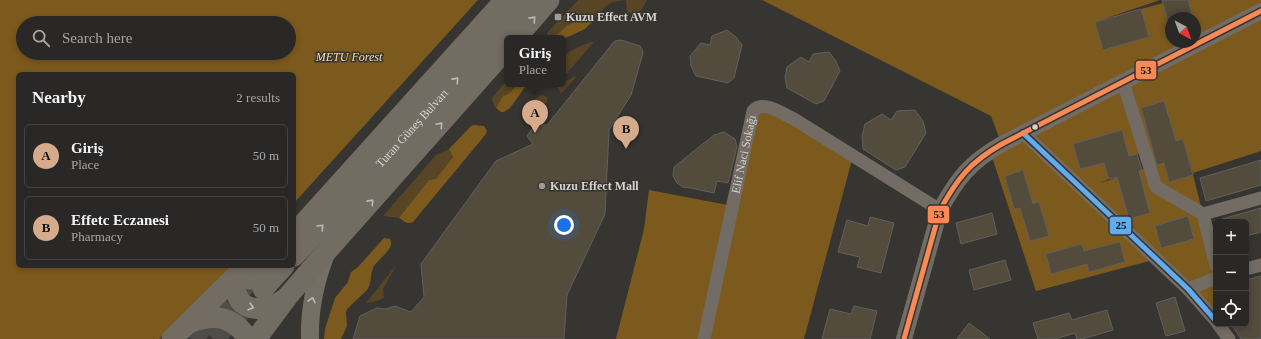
<!DOCTYPE html>
<html lang="en">
<head>
<meta charset="utf-8">
<style>
	:root { --surface:#292826; --page:#31302e; --text:#f1f3f6; --muted:#a5a6a7; --line:#454443; --accent:#d6ab8b }
	body { margin:0; font-family:Georgia,serif; background:var(--page); color:var(--text) }
	.controls { position:absolute; right:12px; bottom:12px; display:grid; overflow:hidden; border-radius:6px; box-shadow:0 2px 6px #0003 }
	.controls button { width:36px; height:36px; display:grid; place-items:center; padding:0; border:0; border-bottom:1px solid var(--line); background:var(--surface); color:var(--text); font:20px sans-serif }
	.compass { position:absolute; left:1165px; top:12px; width:36px; height:36px; border-radius:50%; background:var(--surface); box-shadow:0 2px 6px #0003; rotate:139deg }
	.you { position:absolute; left:564px; top:225px; width:14px; height:14px; margin:-10px; border:3px solid #fff; border-radius:50%; background:#1a73e8; box-shadow:0 0 0 6px #1a73e833 }
	.badge { display:grid; place-items:center; width:26px; height:26px; border-radius:50%; background:var(--accent); color:#111; font-size:13px; font-weight:700 }
	.pin { position:absolute; translate:-50% -33px; filter:drop-shadow(0 1px 2px #0008) }
	.pin::after { content:''; position:absolute; top:21px; width:14px; height:12px; background:inherit; clip-path:polygon(0 0,100% 0,50% 100%) }
	.popup { position:absolute; left:504px; top:35px; width:62px; height:52px; box-sizing:border-box; display:grid; place-content:center; border-radius:6px; background:var(--surface); filter:drop-shadow(0 1px 3px #0005); font-size:13px; white-space:nowrap; color:var(--muted) }
	.popup b { font-size:15px; color:var(--text) }
	.popup::after { content:''; position:absolute; left:50%; top:100%; margin-left:-8px; border:8px solid transparent; border-top-color:var(--surface) }
	.list { margin:0; padding:0; list-style:none }
	h2 { display:flex; justify-content:space-between; align-items:center; height:52px; margin:0; padding:0 16px; font-size:17px }
	h2 small { font-size:13px; font-weight:400; color:var(--muted) }
	.list li { display:grid; grid-template-columns:26px 1fr auto; gap:12px; align-items:center; box-sizing:border-box; height:64px; margin:0 8px 8px; padding:0 8px; border:1px solid var(--line); border-radius:6px }
	.list b { display:block; font-size:15px; white-space:nowrap }
	.list p { margin:0; font-size:13px; white-space:nowrap; color:var(--muted) }
	.list em { font-size:13px; font-style:normal; color:var(--muted) }
	.icon { flex:none; width:22px; height:22px; fill:none; stroke:currentColor; stroke-width:2; stroke-linecap:round; stroke-linejoin:round }
	.map { position:relative; flex:none; width:1261px; height:339px; overflow:hidden }
	.search { position:absolute; background:var(--surface); box-shadow:0 2px 6px #0003; left:16px; top:16px; width:280px; height:44px; display:flex; align-items:center; gap:10px; box-sizing:border-box; padding:0 14px; border-radius:22px; color:var(--muted); font-size:15px }
	.panel { position:absolute; background:var(--surface); box-shadow:0 2px 6px #0003; left:16px; top:72px; width:280px; height:196px; border-radius:6px }
	.map>svg:first-child { display:block }
	.green { fill:#584525 }
	.forest { fill:#7c5a1d; fill-rule:evenodd }
	.building { fill:#534b3c; stroke:#61605e }
	.lines { fill:none; stroke-linecap:round; stroke-linejoin:round }
	.primary-tunnel { stroke:#4f4d4a; stroke-width:21; stroke-dasharray:21 10; stroke-linecap:butt }
	.minor { stroke:#726c64; stroke-width:13 }
	.tertiary { stroke:#726c64; stroke-width:16 }
	.secondary { stroke:#746e65; stroke-width:18 }
	.primary { stroke:#736c63; stroke-width:21 }
	.bus-1-casing { stroke:#383531; stroke-width:8 }
	.bus-2-casing { stroke:#383531; stroke-width:8 }
	.bus-1 { stroke:#60acee; stroke-width:5 }
	.bus-2 { stroke:#f98a56; stroke-width:5 }
	.oneway { stroke:#bcb9b6 }
	.oneway2 { stroke:#bdbab6 }
	.poi-dot { fill:#9e9c99; stroke:#383531; stroke-width:1.5 }
	.bus-dot { fill:#d5d3d1; stroke:#383531; stroke-width:1.5 }
	.labels { text-anchor:middle; stroke-width:3; stroke-linejoin:round; paint-order:stroke }
	.poi-label { font-size:12px; font-weight:bold; fill:#d5d3d1; stroke:#383531; text-anchor:start }
	.park-label { font-size:12px; font-style:italic; fill:#fedca8; stroke:#383531 }
	.street-label { font-size:12px; fill:#d5d3d1; stroke:#383531 }
	.line-badge { stroke:#383531; stroke-width:1.5 }
	.pale-badge-label { font-size:11px; text-anchor:middle; font-weight:bold; fill:#111 }
</style>
</head>
<body>
<div class="map">
<svg width="1261" height="339" viewBox="0 0 1261 339">
	<rect width="100%" height="100%" fill="#373532"/>
	<!-- green -->
	<g class="green">
		<polygon points="578,0 624,0 613,2 606,6 585,29 563,39 547,38 547,33"/>
		<polygon points="626,0 647,0 641,11 635,14 627,12"/>
		<path d="M591,42H593V43L567,73L563,75C563,70 562,64 563,59C565,51 584,45 591,42Z"/>
		<polygon points="575,76 576,77 561,94 557,86"/>
		<polygon points="507,80 507,84 527,84 510,108 501,112 494,106 492,98"/>
		<polygon points="542,95 547,97 547,102 533,110 529,109 527,106 529,102"/>
		<polygon points="449,149 453,157 436,179 429,180 403,215 399,218 383,216 436,155"/>
		<polygon points="397,264 383,289 384,298 374,302 366,303"/>
	</g>
	<!-- forest -->
	<g class="forest">
		<path d="M0,0H478L294,203V74H18V266H233L159,339H0ZM23,23H289V53H23Z"/>
		<path d="M762,0H1160L1095,22L1103,49L1149,37L1141,9L1163,3L1171,31V42H1195V18H1193L1188,0H1261V151L1193,173L1183,139L1175,141L1164,101L1141,108L1151,143L1158,142L1169,182L1193,175L1216,266V321L1157,259L1036,291L990,151L1002,145L991,116ZM1122,130L1129,157L1145,152L1150,167L1100,183L1109,179L1104,163L1080,169L1073,144ZM1023,170L1033,204L1039,202L1049,236L1030,241L1020,208L1014,209L1005,177ZM1120,242L1125,262L1089,272L1087,264L1051,274L1046,254L1081,244L1084,251Z"/>
		<polygon points="586,18 593,21 585,29 563,39 553,38 568,25"/>
		<path d="M517,84H527L510,108L504,112H501L496,108L503,96C509,95 514,89 517,84Z"/>
		<polygon points="759,106 853,156 804,339 616,339 644,229 649,190 733,206"/>
		<path d="M474,125L484,126L487,131L486,134L413,222C407,225 404,221 399,218L429,180L436,179L453,157L449,149L471,126Z"/>
		<path d="M384,238L390,239C396,249 377,259 373,268C370,275 372,283 367,290L347,309L346,312L347,326L341,339H324L325,329L335,298L348,282L351,272L358,267Z"/>
	</g>
	<!-- building -->
	<g class="building">
		<polygon points="1162,0 1188,0 1193,18 1167,18"/>
		<polygon points="1141,9 1149,37 1103,50 1095,22"/>
		<polygon points="727,30 736,37 742,45 734,78 728,83 696,76 691,66 690,56 701,43 710,45 712,36"/>
		<polygon points="621,40 640,46 642,49 643,53 631,95 609,130 605,214 567,295 564,339 353,339 360,316 377,308 386,309 395,306 411,312 424,297 421,264 496,161 533,144 527,136 531,130 540,125 547,125 613,43 615,41"/>
		<polygon points="829,52 836,61 840,71 824,101 816,104 787,88 785,77 787,67 801,57 809,62 813,54"/>
		<polygon points="1164,101 1176,141 1183,139 1193,175 1169,182 1164,163 1157,165 1141,108"/>
		<polygon points="915,110 923,121 926,133 905,167 896,170 863,149 862,136 865,124 882,114 891,120 897,111"/>
		<polygon points="1122,130 1129,156 1137,154 1142,170 1139,171 1150,213 1129,219 1117,177 1109,179 1104,163 1080,169 1073,144"/>
		<polygon points="724,132 735,139 737,147 728,183 717,181 714,193 691,188 683,187 677,183 673,176 674,167 714,135"/>
		<polygon points="1261,160 1261,185 1206,201 1200,178"/>
		<polygon points="1023,170 1033,204 1039,202 1049,236 1030,241 1020,208 1014,209 1005,176"/>
		<polygon points="1261,208 1261,232 1246,236 1246,222 1222,222 1222,219"/>
		<polygon points="992,213 997,234 961,244 956,223"/>
		<polygon points="1188,216 1194,239 1161,248 1155,226"/>
		<polygon points="870,217 894,223 881,273 857,267 860,257 838,252 847,220 868,226"/>
		<polygon points="1120,242 1125,262 1089,272 1087,264 1051,274 1046,254 1082,244 1084,251"/>
		<polygon points="1005,260 1011,280 974,290 969,270"/>
		<polygon points="1261,276 1261,339 1241,339 1231,324 1246,324 1246,280"/>
		<polygon points="1175,297 1185,331 1166,336 1156,303"/>
		<polygon points="854,306 877,311 870,339 822,339 830,309 851,314"/>
		<polygon points="1107,310 1113,330 1082,339 1077,339 1075,333 1055,339 1038,339 1033,323 1069,313 1072,320"/>
		<polygon points="969,323 990,339 957,339"/>
	</g>
	<g class="lines">
		<!-- primary-tunnel -->
		<g class="primary-tunnel">
			<polyline points="191,339 249,281"/>
			<polyline points="213,339 263,289"/>
		</g>
		<!-- minor -->
		<g class="minor">
			<polyline points="1123,82 1156,187 1203,214 1261,198"/>
			<polyline points="1023,133 1188,289 1216,321"/>
			<polyline points="1203,214 1216,266"/>
			<polyline points="1246,269 1261,265"/>
			<polyline points="1188,289 1216,278"/>
			<polyline points="1218,324 1229,339"/>
			<path id="s1" d="M704,339L753,111C762,99 783,114 794,119L940,210"/>
		</g>
		<!-- tertiary -->
		<path class="tertiary" d="M904,339L940,210C957,179 970,162 1002,144L1261,11"/>
		<!-- secondary -->
		<path class="secondary" d="M310,339C309,310 315,283 325,256"/>
		<!-- primary -->
		<g class="primary">
			<polyline points="516,38 549,0"/>
			<polyline points="294,234 505,0"/>
			<path id="s2" d="M294,256L365,180L528,0"/>
			<path d="M237,275C228,312 263,316 286,298"/>
			<polyline points="251,279 264,266"/>
			<polyline points="263,289 284,266"/>
			<path d="M189,323C213,313 234,316 248,339"/>
			<polyline points="172,339 246,266"/>
			<polyline points="256,339 288,296 326,252 507,48"/>
		</g>
		<!-- bus-1 casing -->
		<g class="bus-1-casing">
			<polyline id="bus-1" points="1023,133 1188,289 1216,321"/>
		</g>
		<!-- bus-2 casing -->
		<g class="bus-2-casing">
			<path id="bus-2" d="M904,339L940,210C957,179 970,162 1002,144L1261,11"/>
		</g>
		<!-- bus-1 -->
		<use href="#bus-1" class="bus-1"/>
		<!-- bus-2 -->
		<use href="#bus-2" class="bus-2"/>
	</g>
	<!-- one-way arrows -->
	<defs><path id="oneway-chevron" d="M-2-3.5L2.5 0L-2 3.5" fill="none" stroke-width="1.6" stroke-linecap="round" stroke-linejoin="round"/></defs>
	<g class="oneway">
		<use href="#oneway-chevron" transform="translate(533 19) rotate(-48)"/>
		<use href="#oneway-chevron" transform="translate(456 80) rotate(-48)"/>
		<use href="#oneway-chevron" transform="translate(440 125) rotate(-49)"/>
		<use href="#oneway-chevron" transform="translate(371 202) rotate(-48)"/>
		<use href="#oneway-chevron" transform="translate(321 227) rotate(-47)"/>
		<use href="#oneway-chevron" transform="translate(251 307) rotate(16)"/>
	</g>
	<use class="oneway2" href="#oneway-chevron" transform="translate(312 300) rotate(-78)"/>
	<!-- markers -->
	<g class="poi-dot">
		<rect x="554" y="13" width="8" height="8" rx="2"/>
		<circle cx="542" cy="186" r="4"/>
	</g>
	<circle class="bus-dot" cx="1035" cy="127" r="3.5"/>
	<g class="labels">
		<!-- poi labels -->
		<g class="poi-label">
			<text x="566" y="21">Kuzu Effect AVM</text>
			<text x="550" y="190">Kuzu Effect Mall</text>
		</g>
		<!-- park labels -->
		<g class="park-label">
			<text x="349" y="61">METU Forest</text>
		</g>
		<!-- street labels -->
		<g class="street-label">
			<text dy="4" stroke="none"><textPath href="#s2" startOffset="174">Turan Güneş Bulvarı</textPath></text>
			<text dy="4" stroke="none"><textPath href="#s1" startOffset="189">Elif Naci Sokağı</textPath></text>
		</g>
	</g>
	<g class="line-badge">
		<rect x="1135" y="60" width="22" height="20" rx="4" fill="#f98a56"/>
		<rect x="927" y="205" width="23" height="19" rx="4" fill="#f98a56"/>
		<rect x="1109" y="216" width="23" height="19" rx="4" fill="#60acee"/>
	</g>
	<g class="pale-badge-label">
		<text x="1146" y="74">53</text>
		<text x="939" y="218">53</text>
		<text x="1121" y="229">25</text>
	</g>
</svg>
<div class="controls">
<button>+</button>
<button>−</button>
<button><svg class="icon" aria-label="locate" viewBox="0 0 24 24"><circle cx="12" cy="12" r="6"/><path d="M12 2v4M12 18v4M2 12h4M18 12h4"/></svg></button>
</div>
<svg class="compass" viewBox="-18 -18 36 36"><path d="M0-13l5 13h-10z" fill="#e53935"/><path d="M0 13l5-13h-10z" fill="#a5a6a7"/></svg>
<div class="you"></div>
<div class="pin badge" style="left:535px;top:133px">A</div>
<div class="popup"><b>Giriş</b>Place</div>
<div class="pin badge" style="left:626px;top:149px">B</div>
<div class="search"><svg class="icon" aria-label="search" viewBox="0 0 24 24"><circle cx="10" cy="10" r="6"/><path d="M15 15l6 6"/></svg>Search here</div>
<section class="panel">
<h2>Nearby<small>2 results</small></h2>
<ul class="list">
<li><span class="badge">A</span><div><b>Giriş</b><p>Place</p></div><em>50 m</em></li>
<li><span class="badge">B</span><div><b>Effetc Eczanesi</b><p>Pharmacy</p></div><em>50 m</em></li>
</ul>
</section>
</div>
</body>
</html>
